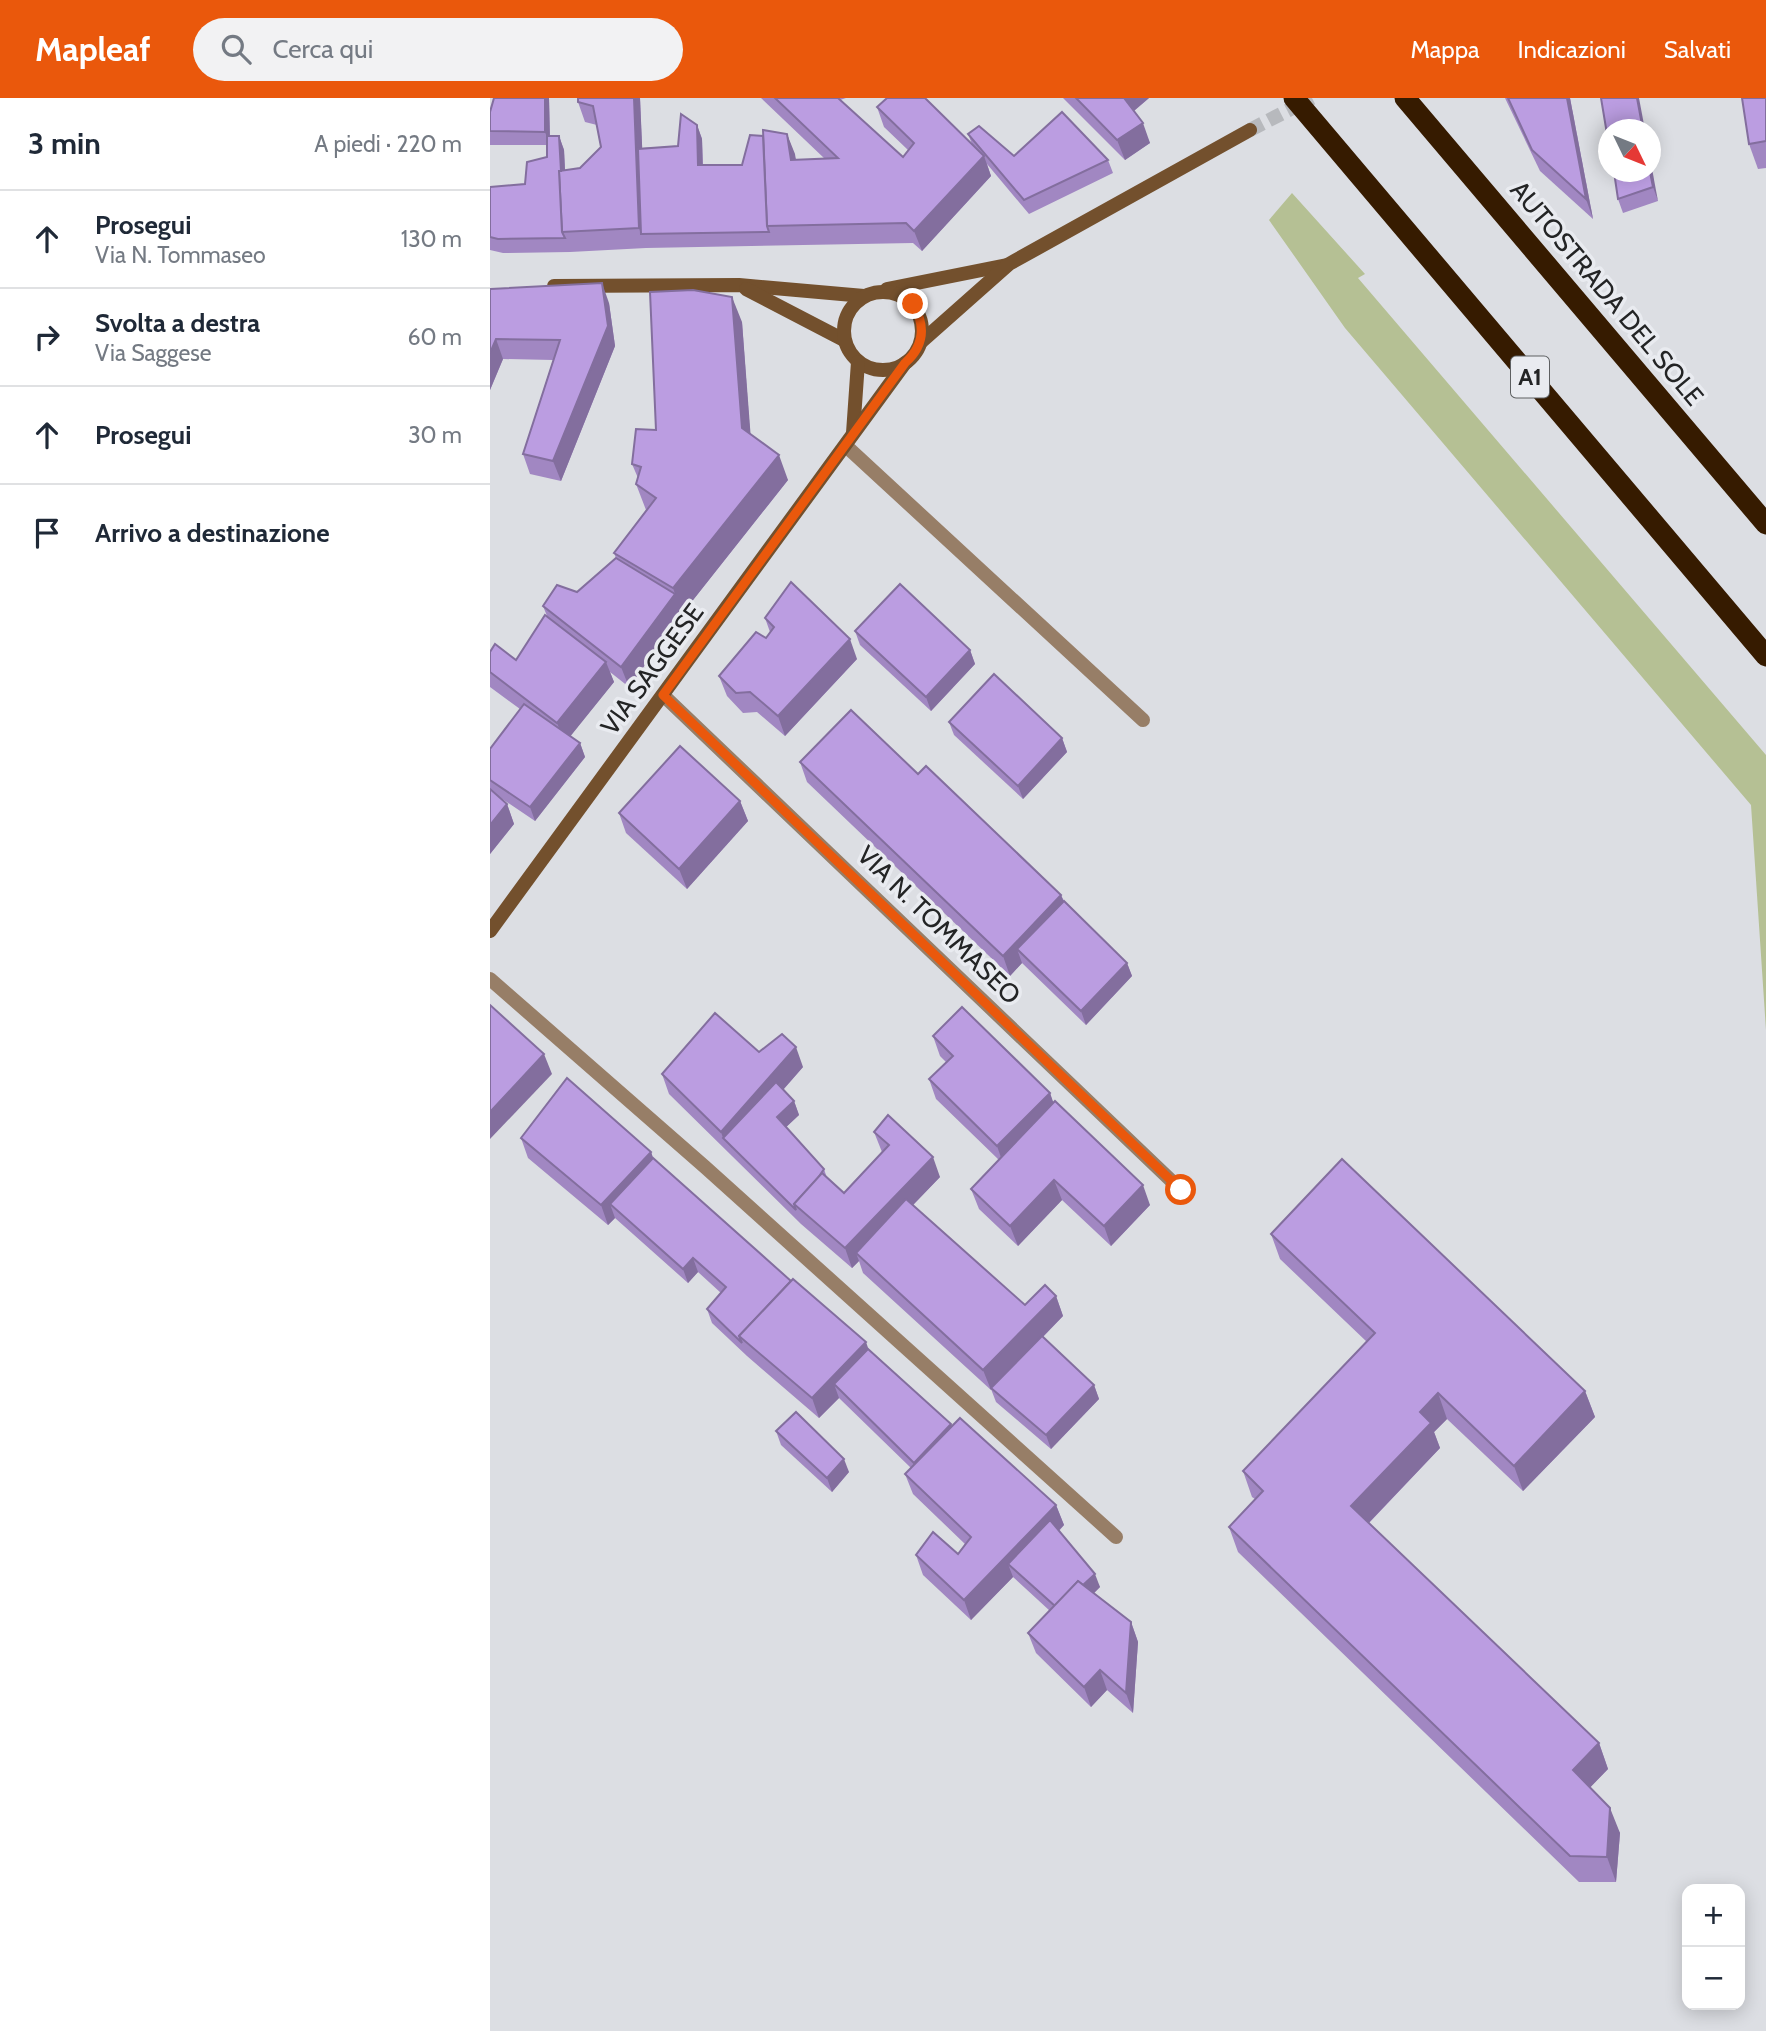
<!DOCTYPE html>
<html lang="it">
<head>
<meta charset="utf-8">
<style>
	:root { --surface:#fff; --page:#f2f2f3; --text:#1f2937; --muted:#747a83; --line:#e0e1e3; --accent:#ea580c }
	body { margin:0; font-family:Cabin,sans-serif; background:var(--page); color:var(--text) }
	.controls { position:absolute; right:21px; bottom:21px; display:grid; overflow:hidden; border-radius:14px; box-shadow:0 4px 18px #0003 }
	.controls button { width:63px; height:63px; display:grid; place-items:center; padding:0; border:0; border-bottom:2px solid var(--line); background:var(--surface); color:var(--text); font:35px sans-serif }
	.compass { position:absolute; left:1108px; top:21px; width:63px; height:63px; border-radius:50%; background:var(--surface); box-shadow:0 4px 18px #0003; rotate:133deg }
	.stop { position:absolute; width:21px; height:21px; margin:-16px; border:5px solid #ea580c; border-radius:50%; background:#fff }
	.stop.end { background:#ea580c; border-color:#fff; box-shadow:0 2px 7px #0008 }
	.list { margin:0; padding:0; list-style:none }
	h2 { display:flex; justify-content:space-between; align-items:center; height:91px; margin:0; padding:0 28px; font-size:30px }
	h2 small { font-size:23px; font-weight:400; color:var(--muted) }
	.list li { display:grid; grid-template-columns:46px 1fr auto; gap:21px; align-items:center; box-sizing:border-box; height:98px; padding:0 28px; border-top:2px solid var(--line) }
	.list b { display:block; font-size:26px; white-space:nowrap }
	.list p { margin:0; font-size:23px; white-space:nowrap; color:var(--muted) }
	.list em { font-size:23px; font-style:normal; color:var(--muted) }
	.icon { flex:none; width:38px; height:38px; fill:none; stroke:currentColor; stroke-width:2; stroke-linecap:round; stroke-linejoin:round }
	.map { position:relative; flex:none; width:1276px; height:1933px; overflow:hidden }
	header { display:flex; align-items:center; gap:42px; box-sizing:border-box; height:98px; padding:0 35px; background:var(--accent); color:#fff }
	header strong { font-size:33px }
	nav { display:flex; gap:38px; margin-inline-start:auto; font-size:24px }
	.search { width:490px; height:63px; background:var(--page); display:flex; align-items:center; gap:18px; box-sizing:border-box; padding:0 24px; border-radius:38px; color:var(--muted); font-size:26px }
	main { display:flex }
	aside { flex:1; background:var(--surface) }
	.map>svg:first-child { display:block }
	.green { fill:#b5c094 }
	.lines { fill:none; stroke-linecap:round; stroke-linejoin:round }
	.secondary-tunnel { stroke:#b7b9bd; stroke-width:14; stroke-dasharray:14 7; stroke-linecap:butt }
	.street { stroke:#977e67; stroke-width:14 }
	.secondary { stroke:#73502d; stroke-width:14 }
	.highway { stroke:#361b00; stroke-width:21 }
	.wall { fill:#a187c2 }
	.shaded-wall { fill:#836e9e }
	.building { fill:#bb9de1; stroke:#836e9e; stroke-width:2 }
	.route { stroke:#ea580c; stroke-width:9 }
	.labels { text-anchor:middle; stroke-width:7; stroke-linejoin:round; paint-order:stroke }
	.shield { fill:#e9ebf0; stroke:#5e6062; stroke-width:2 }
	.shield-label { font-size:24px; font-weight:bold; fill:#232425 }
	.street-label { font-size:26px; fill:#232425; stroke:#e9ebf0 }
</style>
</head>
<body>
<header>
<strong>Mapleaf</strong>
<div class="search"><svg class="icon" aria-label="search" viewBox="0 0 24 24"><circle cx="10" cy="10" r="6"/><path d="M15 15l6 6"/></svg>Cerca qui</div>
<nav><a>Mappa</a><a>Indicazioni</a><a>Salvati</a></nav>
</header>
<main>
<aside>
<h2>3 min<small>A piedi · 220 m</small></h2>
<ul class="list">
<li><svg class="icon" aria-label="ahead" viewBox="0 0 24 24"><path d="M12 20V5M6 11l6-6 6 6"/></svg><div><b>Prosegui</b><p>Via N. Tommaseo</p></div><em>130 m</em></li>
<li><svg class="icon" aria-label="right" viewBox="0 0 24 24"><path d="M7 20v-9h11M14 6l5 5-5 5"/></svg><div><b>Svolta a destra</b><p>Via Saggese</p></div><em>60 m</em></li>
<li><svg class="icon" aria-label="ahead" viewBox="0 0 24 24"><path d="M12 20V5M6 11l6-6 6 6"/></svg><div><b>Prosegui</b></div><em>30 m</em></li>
<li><svg class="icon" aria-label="arrive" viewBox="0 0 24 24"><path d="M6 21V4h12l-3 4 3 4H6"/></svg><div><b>Arrivo a destinazione</b></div></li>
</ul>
</aside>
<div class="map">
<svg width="1276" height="1933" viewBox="0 0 1276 1933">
	<rect width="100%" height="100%" fill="#dcdee3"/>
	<!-- green -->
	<polygon class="green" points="802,95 875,176 868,180 1276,657 1276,932 1261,707 855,230 779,122"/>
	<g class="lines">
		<!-- secondary-tunnel -->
		<polyline class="secondary-tunnel" points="760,32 822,0"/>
		<!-- street -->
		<g class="street">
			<polyline points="356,348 653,622"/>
			<polyline points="173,597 691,1092"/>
			<polyline points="0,881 215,1069 626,1439"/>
		</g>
		<!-- secondary -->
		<g class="secondary">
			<polyline points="64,188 249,187 374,198"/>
			<polyline points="256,191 354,242"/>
			<polyline points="397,191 517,167"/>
			<circle cx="393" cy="233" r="39"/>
			<polyline points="431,244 519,166 760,32"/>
			<polyline points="363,335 368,264"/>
			<polyline points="0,833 415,265"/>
		</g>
		<!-- highway -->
		<g class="highway">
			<polyline points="804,0 1276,558"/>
			<polyline points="915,0 1276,426"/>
		</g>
	</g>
	<!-- wall -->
	<g class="wall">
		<polygon points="59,0 60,38 69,38 74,52 75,72 90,70 111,49 107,27 95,24 88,4 150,0 152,50 188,48 207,27 212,41 213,67 252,67 273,38 297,36 306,62 335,61 271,0 356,0 350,2 413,59 418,52 394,29 387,9 482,46 478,36 524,58 618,62 623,75 539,116 497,66 501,78 432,153 423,145 156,150 80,154 13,155 0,152 0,89 35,86 57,59 57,47 0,47 0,14"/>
		<polygon points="573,0 659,0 644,13 660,45 635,62"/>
		<polygon points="1015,0 1080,0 1103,121 1050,73"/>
		<polygon points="1276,0 1276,70 1268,71 1259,46"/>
		<polygon points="1160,74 1168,103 1133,115 1128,101"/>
		<polygon points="0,191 119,205 125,248 71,383 40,376 33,356 63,262 13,261 0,292"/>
		<polygon points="252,224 260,335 298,382 192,516 139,589 120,574 124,584 80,638 90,645 95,659 45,723 5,696 17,706 24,726 0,756 0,651 30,611 0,589 0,554 26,562 57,518 53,508 87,494 126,460 124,455 156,412 146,386 148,380 142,366 166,332"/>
		<polygon points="275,520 367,561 295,638 267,614 253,615 237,598 229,578 276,540 280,534"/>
		<polygon points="365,533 480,552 485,566 441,613 370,547"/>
		<polygon points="459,624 572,640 577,654 533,701 464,637"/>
		<polygon points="310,664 428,676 571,797 574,803 637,865 642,878 596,927 532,865 520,878 317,684"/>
		<polygon points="250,703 258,723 197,791 136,735 129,715"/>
		<polygon points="443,938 560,995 563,1005 660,1107 621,1148 572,1102 528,1148 489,1111 481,1091 509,1062 446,1001 439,981 456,964 450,958"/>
		<polygon points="269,954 313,969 293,992 304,1003 309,1017 296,1029 334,1071 337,1080 354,1095 392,1054 384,1034 450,1079 423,1107 535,1207 566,1198 573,1218 553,1239 604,1287 609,1301 561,1351 506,1304 501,1291 501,1292 373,1175 369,1163 362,1170 311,1126 179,996 172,976"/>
		<polygon points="31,1040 161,1054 163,1060 378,1251 462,1328 566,1407 574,1427 569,1433 610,1489 604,1495 641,1524 648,1544 643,1615 617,1592 601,1609 546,1555 538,1535 560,1513 523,1479 481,1522 433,1477 426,1457 468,1456 475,1446 423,1396 415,1376 421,1370 349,1300 329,1320 257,1258 222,1225 217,1211 231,1195 208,1174 198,1185 125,1120 118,1127 38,1060"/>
		<polygon points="781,1136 1095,1293 1105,1319 1033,1393 957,1321 944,1334 950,1350 879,1425 1109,1645 1118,1671 1100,1689 1130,1735 1126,1784 1089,1784 748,1454 739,1429 765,1401 762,1399 753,1373 877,1244 790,1161"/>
		<polygon points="286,1333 359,1374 342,1394 291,1347"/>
	</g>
	<!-- shaded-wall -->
	<g class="shaded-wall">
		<polygon points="55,0 59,0 60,47 55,34"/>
		<polygon points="144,0 150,0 156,136 151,136 149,130"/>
		<polygon points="633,0 659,0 639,17"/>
		<polygon points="1077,0 1080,0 1103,121 1096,101"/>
		<polygon points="1147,0 1149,0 1155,32 1153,32"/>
		<polygon points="653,25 660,45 635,62 627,42"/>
		<polygon points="207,27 212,41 213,80 208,67"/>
		<polygon points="297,36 305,56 309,82 301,62"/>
		<polygon points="69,38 74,52 78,134 74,134"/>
		<polygon points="494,58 501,78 432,153 424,133"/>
		<polygon points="1160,60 1168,103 1163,89 1160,74"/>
		<polygon points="112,185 119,205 125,248 71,383 63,363"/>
		<polygon points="242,199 252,224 262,355 252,330"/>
		<polygon points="6,241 13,261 0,292 0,255"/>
		<polygon points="289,357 298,382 192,516 139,589 131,569 185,496 183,490"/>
		<polygon points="360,541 367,561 295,638 288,618"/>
		<polygon points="480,552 485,566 441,613 436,599"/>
		<polygon points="116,564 124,584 75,645 67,625"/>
		<polygon points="572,640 577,654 533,701 528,688"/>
		<polygon points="90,645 95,659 45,723 40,709"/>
		<polygon points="250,703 258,723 197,791 189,771"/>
		<polygon points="17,706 24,726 0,756 0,727"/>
		<polygon points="571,797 579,817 527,851 532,865 520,878 513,858"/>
		<polygon points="637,865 642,878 596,927 591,913"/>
		<polygon points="306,949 313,969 242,1050 233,1040 231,1034"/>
		<polygon points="54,956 62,976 0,1041 0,1014"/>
		<polygon points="560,995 567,1015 514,1068 507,1048"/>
		<polygon points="304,1003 309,1017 292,1033 287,1019"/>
		<polygon points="161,1054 168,1074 120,1106 125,1120 118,1127 111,1107"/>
		<polygon points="443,1059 450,1079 372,1160 366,1155 369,1163 362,1170 355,1150"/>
		<polygon points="564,1082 572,1102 528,1148 520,1128"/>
		<polygon points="653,1087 660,1107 621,1148 614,1128"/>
		<polygon points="203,1160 208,1174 198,1185 193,1171"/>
		<polygon points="566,1198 573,1218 501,1292 493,1272"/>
		<polygon points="376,1244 383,1264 344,1286 349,1300 329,1320 322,1300"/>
		<polygon points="604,1287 609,1301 561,1351 556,1337"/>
		<polygon points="1095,1293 1105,1319 1033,1393 1024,1368"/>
		<polygon points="948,1295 957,1321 944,1334 950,1350 870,1434 861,1408 930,1314"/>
		<polygon points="461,1326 466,1339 429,1379 424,1365"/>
		<polygon points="354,1361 359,1374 342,1394 337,1380"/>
		<polygon points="566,1407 574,1427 528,1474 518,1466 523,1479 481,1522 474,1502"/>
		<polygon points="605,1476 610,1489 574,1525 569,1511"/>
		<polygon points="641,1524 648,1544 643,1615 636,1595"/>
		<polygon points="610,1572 617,1592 601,1609 594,1589"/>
		<polygon points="1109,1645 1118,1671 1092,1698 1083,1672"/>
		<polygon points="1120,1710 1130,1735 1126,1784 1117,1759"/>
	</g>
	<!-- building -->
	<g class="building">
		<polygon points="4,0 55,0 55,34 0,33 0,14"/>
		<polygon points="88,0 144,0 149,130 72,134 69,73 90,70 111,49 103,8 88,4"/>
		<polygon points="285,0 348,0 413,59 424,45 387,9 397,0 435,0 494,58 424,133 416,125 277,128 273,32 297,36 301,62 348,60"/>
		<polygon points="586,0 634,0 653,25 627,42"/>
		<polygon points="1018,0 1077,0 1096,101 1042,52"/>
		<polygon points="1111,0 1147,0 1153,32 1118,32 1118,42"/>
		<polygon points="1252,0 1276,0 1276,43 1259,46"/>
		<polygon points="572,14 618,62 534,102 478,36 489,28 524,58"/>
		<polygon points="191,16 207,27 208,67 252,67 260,37 273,38 277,128 279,134 151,136 148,51 188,48"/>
		<polygon points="57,38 69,38 71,73 69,73 72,134 75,140 8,141 0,139 0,89 35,86 37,64 57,59"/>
		<polygon points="1124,74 1160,74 1163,89 1128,101"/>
		<polygon points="112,185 118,228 63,363 33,356 70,242 6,241 0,255 0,191"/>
		<polygon points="203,192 242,199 252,330 289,357 183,490 124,455 166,400 146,386 151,369 142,366 146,331 166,332 160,194"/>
		<polygon points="126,460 185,496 131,569 53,508 67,487 87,494"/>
		<polygon points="301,484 360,541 288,618 260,594 246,595 229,578 266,534 276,540 284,529 275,520"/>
		<polygon points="410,486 480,552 436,599 365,533"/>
		<polygon points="55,517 116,564 67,625 0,574 0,554 5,546 26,562"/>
		<polygon points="504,576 572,640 528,688 459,624"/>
		<polygon points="34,606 90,645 40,709 0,682 0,651"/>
		<polygon points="361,612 428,676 436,668 571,797 513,858 310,664"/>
		<polygon points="190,648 250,703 189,771 129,715"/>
		<polygon points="0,691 17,706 0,727"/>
		<polygon points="574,803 637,865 591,913 527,851"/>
		<polygon points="0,907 54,956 0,1014"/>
		<polygon points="472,909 560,995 507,1048 439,981 463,958 443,938"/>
		<polygon points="225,915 269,954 292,936 306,949 231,1034 172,976"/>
		<polygon points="77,980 161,1054 111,1107 31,1040"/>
		<polygon points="286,984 304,1003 287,1019 334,1071 328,1080 304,1106 306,1112 233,1040"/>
		<polygon points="565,1003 653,1087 614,1128 564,1082 520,1128 481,1091"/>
		<polygon points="398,1017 443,1059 355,1150 304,1106 332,1075 354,1095 399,1047 384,1034"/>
		<polygon points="163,1060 301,1183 249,1238 252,1245 217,1211 236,1189 203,1160 193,1171 120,1106"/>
		<polygon points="852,1061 1095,1293 1024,1368 948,1295 930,1314 941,1325 861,1408 1109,1645 1083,1672 1120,1710 1117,1759 1080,1758 739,1429 773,1393 753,1373 885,1235 781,1136"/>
		<polygon points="416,1101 535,1207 555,1187 566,1198 493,1272 366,1155"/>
		<polygon points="303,1181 376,1244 322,1300 249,1238"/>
		<polygon points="552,1238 604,1287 556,1337 501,1290"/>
		<polygon points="378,1251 461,1326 424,1365 344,1286"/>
		<polygon points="306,1314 354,1361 337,1380 286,1333"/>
		<polygon points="470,1320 566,1407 474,1502 426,1457 443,1434 468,1456 481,1439 415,1376"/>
		<polygon points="560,1422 605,1476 593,1487 588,1483 565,1508 518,1466"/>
		<polygon points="588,1483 641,1524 636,1595 610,1572 594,1589 538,1535"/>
	</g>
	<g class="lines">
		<!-- route -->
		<path class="route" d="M423,206C436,228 434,248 415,265L173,597L691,1092"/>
	</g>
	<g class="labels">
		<!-- shield labels -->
		<rect class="shield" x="1021" y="258.5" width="38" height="41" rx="5"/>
		<g class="shield-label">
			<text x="1040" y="287">A1</text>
		</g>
		<!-- street labels -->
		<g class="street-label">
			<text transform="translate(1117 195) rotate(50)" y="9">AUTOSTRADA DEL SOLE</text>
			<text transform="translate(162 571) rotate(-54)" y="9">VIA SAGGESE</text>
			<text transform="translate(449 827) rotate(44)" y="9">VIA N. TOMMASEO</text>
		</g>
	</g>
</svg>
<div class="controls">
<button>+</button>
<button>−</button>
</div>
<svg class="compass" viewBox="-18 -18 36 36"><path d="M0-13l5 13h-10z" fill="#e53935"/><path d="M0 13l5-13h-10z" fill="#747a83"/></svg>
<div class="stop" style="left:691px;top:1092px"></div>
<div class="stop end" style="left:423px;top:206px"></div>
</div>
</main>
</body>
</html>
